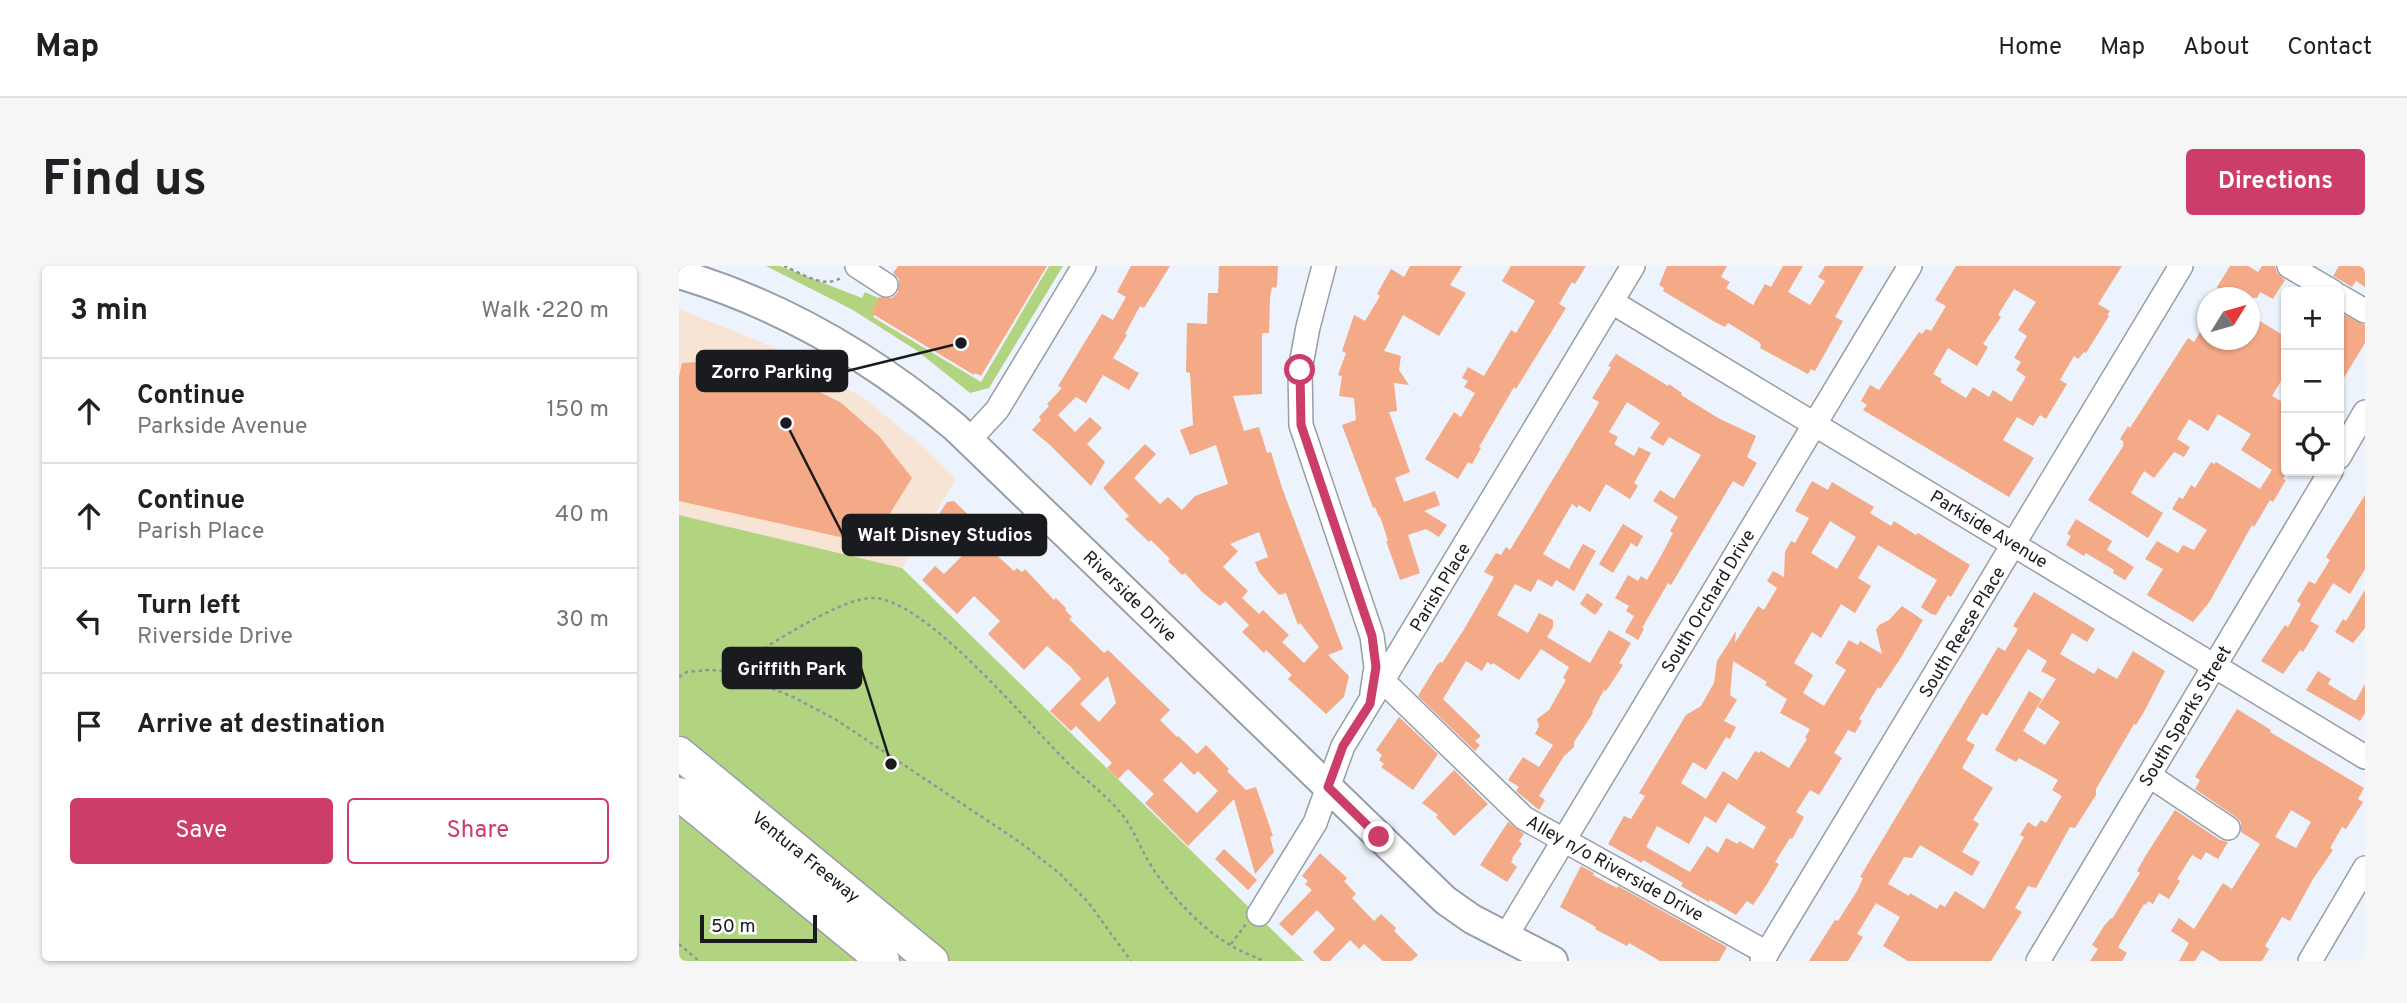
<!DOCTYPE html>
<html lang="en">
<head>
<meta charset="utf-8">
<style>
	:root { --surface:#fff; --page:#f6f6f6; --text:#202124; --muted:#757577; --line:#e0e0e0; --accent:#cc3e69 }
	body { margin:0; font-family:Overpass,sans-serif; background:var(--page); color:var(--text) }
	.controls { position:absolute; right:21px; top:21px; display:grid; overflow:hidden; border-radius:7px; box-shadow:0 2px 5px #0004 }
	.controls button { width:63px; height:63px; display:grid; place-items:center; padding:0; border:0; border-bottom:2px solid var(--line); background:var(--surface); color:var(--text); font:35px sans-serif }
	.compass { position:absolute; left:1518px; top:21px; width:63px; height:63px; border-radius:50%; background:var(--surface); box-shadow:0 2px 5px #0004; rotate:53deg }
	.scale { position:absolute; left:21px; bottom:18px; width:117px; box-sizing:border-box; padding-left:7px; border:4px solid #191b1e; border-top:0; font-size:19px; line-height:24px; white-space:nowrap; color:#191b1e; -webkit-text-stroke:5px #fff; paint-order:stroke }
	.stop { position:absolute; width:21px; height:21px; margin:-16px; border:5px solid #cc3e69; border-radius:50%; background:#fff }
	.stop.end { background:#cc3e69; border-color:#fff; box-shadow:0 2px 7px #0008 }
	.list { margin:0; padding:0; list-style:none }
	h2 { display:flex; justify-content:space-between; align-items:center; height:91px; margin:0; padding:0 28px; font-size:30px }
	h2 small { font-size:23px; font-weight:400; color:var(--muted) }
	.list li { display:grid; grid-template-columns:46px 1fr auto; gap:21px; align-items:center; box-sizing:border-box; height:105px; padding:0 28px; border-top:2px solid var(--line) }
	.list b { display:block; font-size:26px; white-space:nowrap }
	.list p { margin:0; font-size:23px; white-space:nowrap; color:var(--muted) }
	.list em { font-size:23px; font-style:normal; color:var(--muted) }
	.actions { display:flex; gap:14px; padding:21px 28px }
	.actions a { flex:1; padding:16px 0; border:2px solid var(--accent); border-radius:7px; text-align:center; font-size:24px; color:var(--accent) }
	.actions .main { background:var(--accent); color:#fff }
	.icon { flex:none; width:38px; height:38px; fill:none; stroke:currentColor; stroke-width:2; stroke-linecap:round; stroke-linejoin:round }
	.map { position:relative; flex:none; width:1686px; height:695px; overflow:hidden; border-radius:7px }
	header { display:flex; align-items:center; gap:42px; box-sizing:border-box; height:98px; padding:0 35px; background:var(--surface); border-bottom:2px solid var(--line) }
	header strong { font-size:33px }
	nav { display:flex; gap:38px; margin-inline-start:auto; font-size:24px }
	.intro { display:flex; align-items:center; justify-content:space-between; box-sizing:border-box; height:168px; padding:0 42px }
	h1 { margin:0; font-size:49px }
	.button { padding:18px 32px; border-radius:7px; background:var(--accent); color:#fff; font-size:24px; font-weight:700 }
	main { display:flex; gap:42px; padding:0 42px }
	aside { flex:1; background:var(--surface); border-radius:7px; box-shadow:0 2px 5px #0004 }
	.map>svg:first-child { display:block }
	.commercial { fill:#f8e4d5 }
	.green { fill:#b2d480 }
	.building { fill:#f4a987; fill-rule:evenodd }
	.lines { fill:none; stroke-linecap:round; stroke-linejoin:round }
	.minor-casing { stroke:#979ea6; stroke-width:26 }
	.major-casing { stroke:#979ea6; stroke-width:32 }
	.highway-casing { stroke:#979ea6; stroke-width:35 }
	.path { stroke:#90959b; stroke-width:2.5; stroke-dasharray:3.5 3.5; stroke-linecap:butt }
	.minor { stroke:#fff; stroke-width:23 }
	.major { stroke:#fff; stroke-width:28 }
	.highway { stroke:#fff; stroke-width:32 }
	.route { stroke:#cc3e69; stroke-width:9 }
	.labels { text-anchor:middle; stroke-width:5; stroke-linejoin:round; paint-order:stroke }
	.street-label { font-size:18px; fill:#191b1e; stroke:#fff }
	.leader { fill:none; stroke:#191b1e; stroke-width:2.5 }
	.callout-dot { fill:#191b1e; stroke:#fff; stroke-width:2.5 }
	.callout { fill:#191b1e; stroke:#191b1e; stroke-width:2.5 }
	.callout-label { font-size:19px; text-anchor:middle; font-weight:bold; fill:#fff }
</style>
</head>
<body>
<header>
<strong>Map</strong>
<nav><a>Home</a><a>Map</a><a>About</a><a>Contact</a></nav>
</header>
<div class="intro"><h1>Find us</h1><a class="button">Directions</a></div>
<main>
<aside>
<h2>3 min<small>Walk · 220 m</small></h2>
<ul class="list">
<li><svg class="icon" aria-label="ahead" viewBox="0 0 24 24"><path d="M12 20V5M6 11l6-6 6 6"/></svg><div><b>Continue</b><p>Parkside Avenue</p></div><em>150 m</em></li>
<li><svg class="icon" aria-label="ahead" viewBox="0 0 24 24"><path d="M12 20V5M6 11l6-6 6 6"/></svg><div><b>Continue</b><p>Parish Place</p></div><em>40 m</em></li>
<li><svg class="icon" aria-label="left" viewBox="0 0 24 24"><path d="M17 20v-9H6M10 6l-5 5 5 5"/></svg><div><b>Turn left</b><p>Riverside Drive</p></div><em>30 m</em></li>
<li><svg class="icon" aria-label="arrive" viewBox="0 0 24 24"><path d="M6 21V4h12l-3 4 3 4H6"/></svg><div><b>Arrive at destination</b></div></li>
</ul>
<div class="actions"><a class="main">Save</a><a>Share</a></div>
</aside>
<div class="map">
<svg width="1686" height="695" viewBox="0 0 1686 695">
	<rect width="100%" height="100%" fill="#ecf3fc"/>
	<!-- commercial -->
	<polygon class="commercial" points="0,43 96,82 186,133 244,180 277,213 223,302 0,249"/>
	<!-- green -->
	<g class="green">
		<polygon points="87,0 101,0 183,32 186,26 204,34 194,51 302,116 370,0 384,0 310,122 291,127 237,84 174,44"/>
		<polygon points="0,249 223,302 625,695 0,695"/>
	</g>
	<!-- building -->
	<g class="building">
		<polygon points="219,0 368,0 302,110 296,107 295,109 192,47 200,31 213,32 219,26 220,13 214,7"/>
		<polygon points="452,0 491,0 465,42 461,40 446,68 448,69 434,92 460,107 450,124 424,109 407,137 397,131 379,149 396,166 411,151 423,162 408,178 426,196 412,220 371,179 353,164 362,154 360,151 370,140 368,138 383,122 379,120 423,48 434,54 447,31 438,26"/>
		<path d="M540,0H599L598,18L597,22L593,21L591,31L590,67H583V128L554,130L565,165L580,161L588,187L592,186L603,222L664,383L649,389L670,410L665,431L647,448L609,413L613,409L587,384L585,387L563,366L570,359L546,335L541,340L523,326L506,307L503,309L489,295L491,293L472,274L470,276L446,253L450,250L424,222L466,178L477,188L455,212L481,238L489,231L503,244L516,230L549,218L537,179L511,189L501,164L514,159L511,107L507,106L508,57L528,58L529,27H539ZM580,266L589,291L576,296L580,306L600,329L607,327L619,359L621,357L640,381L625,397L603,376L610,369L584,344L580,348L563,332L569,325L544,301L559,285L551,278Z"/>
		<polygon points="731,0 783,0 771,19 787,27 760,70 724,49 705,85 722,90 720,104 730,119 715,117 718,145 710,146 731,206 716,212 725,236 756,225 761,239 745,245 768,259 760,271 747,263 729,269 741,307 721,314 707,275 709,275 701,250 700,251 696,241 694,242 663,159 677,154 675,132 660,130 663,110 659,109 667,87 663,85 675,49 686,55 701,30 698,28 712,3 725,11"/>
		<polygon points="832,0 907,0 896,18 893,16 880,38 887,42 837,123 835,121 800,181 802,182 793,198 789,196 779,213 746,193 775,146 782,151 796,127 785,121 789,115 783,112 789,101 805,110 832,64 837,67 856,35 823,15"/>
		<polygon points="988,0 1048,0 1042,11 1051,16 1047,22 1074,39 1086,18 1092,21 1104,0 1124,0 1109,26 1131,39 1146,15 1139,11 1146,0 1185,0 1156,51 1164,55 1136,105 1132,103 1129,108 1081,82 1082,79 1080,76 1049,57 1046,61 1036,56 984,25 985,22 980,19"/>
		<path d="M1277,0H1443L1419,38L1431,45L1428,49L1430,50L1407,87L1405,86L1399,93L1395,90L1381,114L1388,118L1367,153L1361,149L1354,160L1338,151L1324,174L1355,192L1330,231L1184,144L1188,139L1182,135L1191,119L1200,124L1240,66L1243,68L1247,63L1252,65L1267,40L1256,34ZM1335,23L1357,36L1339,64L1348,70L1335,92L1342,96L1337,104L1347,111L1332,136L1314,124L1310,131L1294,121L1287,132L1261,116L1263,113L1254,108L1269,82L1298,100L1309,81L1304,78L1322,51L1319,49Z"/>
		<polygon points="1551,0 1569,0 1579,6 1583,0 1596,0 1598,7 1606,14 1594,33 1581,26 1578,32 1535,32 1540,23 1538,21"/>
		<polygon points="1660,0 1686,0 1686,21 1677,15 1673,21 1654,10"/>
		<polygon points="1660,46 1686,59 1686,77 1660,120"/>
		<polygon points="1571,49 1607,71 1607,107 1593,130 1607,138 1607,207 1604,213 1607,214 1594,236 1591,234 1575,261 1573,259 1531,335 1514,356 1468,329 1484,303 1466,293 1478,275 1499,287 1504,279 1515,284 1528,264 1493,243 1500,231 1504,233 1512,219 1516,222 1532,196 1535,198 1537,196 1581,223 1593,204 1562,184 1572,168 1539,148 1529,165 1510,153 1498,173 1511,181 1505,191 1495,186 1475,212 1465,205 1452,227 1484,247 1469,272 1409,234 1445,179 1443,178 1445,176 1441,173 1449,160 1451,162 1509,72 1515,76 1529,53 1529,74 1571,74"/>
		<polygon points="937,88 989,120 990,118 1003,127 1002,129 1039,152 1077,170 1068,191 1078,197 1064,221 1054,215 992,319 989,317 963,362 965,363 959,374 946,366 955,350 947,345 950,340 936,332 949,309 959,315 962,310 968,314 982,290 994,267 991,265 999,251 974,235 981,224 995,233 1022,189 990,171 984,180 971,172 981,157 948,136 930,166 939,171 935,178 955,190 960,181 972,187 955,217 959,220 951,233 927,218 911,246 900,239 898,242 893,238 864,288 890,303 904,278 917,285 895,325 877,314 873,321 859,313 852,326 836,318 818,349 849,367 860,347 874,354 874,361 868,371 911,397 930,364 952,377 940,397 944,399 927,425 925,424 913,446 914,447 895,476 895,481 885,490 860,530 866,534 860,544 837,525 840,521 829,514 844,491 860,501 874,479 856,468 860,460 858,453 870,444 887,414 884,412 890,401 862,383 840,414 814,397 813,399 808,396 803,405 787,395 764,433 802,470 796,475 801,479 796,485 739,430 758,399 761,396 763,397 784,365 809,322 815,311 805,306 817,287 822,289 827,281 831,284 916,144 920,136 913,132 932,101 929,100"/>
		<polygon points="20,96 72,100 109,111 161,136 200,170 233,212 192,278 0,235 0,110 3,97"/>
		<path d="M1133,215L1149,224L1153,216L1195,241L1191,247L1212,260L1215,255L1237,269L1239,267L1291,299L1272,331L1269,329L1257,349L1252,348L1242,341L1258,314L1199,279L1179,312L1192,320L1176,347L1162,338L1142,372L1133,366L1115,397L1134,409L1124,427L1145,440L1167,404L1156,397L1170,374L1179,379L1181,375L1203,388L1197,364L1200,359L1210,354L1223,340L1244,354L1221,393L1201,423L1199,421L1180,453L1183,455L1176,467L1169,464L1155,487L1163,492L1140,529L1131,524L1117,546L1125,551L1113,573L1111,572L1096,596L1100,598L1085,623L1074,639L1068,635L1057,649L1031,634L1030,636L1002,620L1004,617L964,594L963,597L929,578L945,550L952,553L966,530L960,527L1007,449L1022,440L1035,417L1038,395L1057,365L1056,377L1079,340L1085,344L1098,322L1088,315L1094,305L1105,311L1106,286L1112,275L1116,277L1130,252L1116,245ZM1151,255L1177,271L1158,303L1132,287ZM1054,395L1088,416L1086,419L1108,433L1101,447L1131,463L1126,472L1128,473L1110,502L1082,485L1080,487L1076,485L1058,514L1044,505L1027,533L1002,517L1014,496L1027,504L1047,471L1051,473L1057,461L1045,455L1058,434L1051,429ZM1049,537L1087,561L1074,583L1060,575L1059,578L1047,572L1039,587L1028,580L1011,606L967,581L978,560L1010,578L1026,550L1037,557Z"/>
		<polygon points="1686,229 1686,303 1671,328 1654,317 1631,355 1640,360 1624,386 1621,384 1604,408 1582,395 1606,359 1609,361 1622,338 1618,335 1630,315 1636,318 1651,294 1647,291"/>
		<path d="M275,235L319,277L312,284L335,305L338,302L343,306L346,303L375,334L377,332L387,342L386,344L393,351L390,353L425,387L429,384L491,444L481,454L498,471L499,470L518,488L527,479L550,503L548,505L567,524L577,521L594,570L591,571L595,586L576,608L555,533L509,580L466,537L475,528L449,503L439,513L428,502L433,497L397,460L392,465L371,445L402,413L392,401L368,380L345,404L309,368L321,355L295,330L278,348L243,314L256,300L265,308L285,288L267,271L250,263L268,236ZM429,410L437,437L420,456L401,438ZM502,496L515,509L519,505L539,525L518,547L484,514Z"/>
		<polygon points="1397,253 1433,275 1428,284 1455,301 1446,314 1434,307 1435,304 1407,287 1405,290 1387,279 1392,270 1388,268"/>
		<polygon points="944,258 964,270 958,281 952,277 934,307 920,298"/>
		<polygon points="1686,324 1686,362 1674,377 1656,366 1664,353 1667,355"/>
		<path d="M1355,326L1416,363L1408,376L1393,367L1381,388L1415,408L1419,402L1438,413L1454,385L1486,405L1466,444L1457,459L1455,458L1417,523V529L1396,562L1391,561L1357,622L1349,620L1336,642L1343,646L1312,695H1229L1204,680L1221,651L1197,637L1178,668L1184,671L1169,695H1130L1156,654L1159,655L1178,625L1184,612L1181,611L1319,381L1326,385L1339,363L1334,360ZM1349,383L1368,395L1362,405L1377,413L1359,441L1381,456L1366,479L1344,465L1363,433L1350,425L1316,484L1337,496L1340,492L1379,514L1373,524L1383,530L1367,557L1362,554L1357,561L1349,556L1341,569L1345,571L1305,643L1276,625L1266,641L1261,638L1258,643L1231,627L1230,630L1209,618L1225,591L1233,592L1241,579L1293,610L1301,596L1283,586L1300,558L1294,554L1314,522L1283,502L1296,479L1287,474L1303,447L1308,450Z"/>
		<polygon points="908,327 924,338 916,349 901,338"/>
		<polygon points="1639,405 1652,413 1649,418 1675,434 1677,434 1686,418 1686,447 1681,455 1627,424"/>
		<path d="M1558,443L1592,464L1591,466L1685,522L1679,533L1684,536L1667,563L1663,561L1651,582L1654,584L1634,613L1611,655L1603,651L1586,680L1590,683L1583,695H1541L1523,684L1516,695H1500L1510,677L1492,665L1500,652L1515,663L1544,617L1553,623L1581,578L1562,566V556L1557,551L1516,523L1521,514L1516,511ZM1612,544L1632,556L1617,582L1596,571Z"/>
		<polygon points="720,451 759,488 734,524 702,501 705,498 700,494 703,489 697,484"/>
		<polygon points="775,504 809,538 775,570 757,551 759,549 743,537"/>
		<polygon points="1496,544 1541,574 1549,576 1539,593 1527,586 1522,594 1513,589 1498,613 1501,615 1490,633 1480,627 1474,638 1469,635 1467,639 1465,638 1439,681 1448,687 1443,695 1411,695 1419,683 1413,679 1425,660 1432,652 1433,653 1461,607 1458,605 1467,589"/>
		<polygon points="829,556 845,568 840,575 843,578 833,592 834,593 832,596 838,601 828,616 801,599"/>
		<polygon points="545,583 578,614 569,624 536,593"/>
		<polygon points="641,587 668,612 665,615 677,628 673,632 695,655 702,648 717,662 715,665 739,689 732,695 704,695 685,678 680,683 671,674 651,695 643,695 634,686 656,663 638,644 613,670 600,658 633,624 626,618 629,615 623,610"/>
		<polygon points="902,600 915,607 914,609 938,622 939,620 1048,681 1040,695 981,695 950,677 948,680 916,663 917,661 881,641"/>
	</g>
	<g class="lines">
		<!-- minor casing -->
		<g class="minor-casing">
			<g id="minor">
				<polyline points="178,0 207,19"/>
				<polyline points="645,0 629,61 621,104 622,159 693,370 697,401 693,427"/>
				<polyline points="1610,0 1654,26"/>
				<polyline points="1660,30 1686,45"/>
				<polyline points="933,36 1686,491"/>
				<polyline points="290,174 318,144 405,0"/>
				<polyline points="1660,191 1686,146"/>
				<polyline points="704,415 845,552 1088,687"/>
				<polyline points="1471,510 1549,562"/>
				<polyline points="580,648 636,557 664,480 954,0"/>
				<polyline points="827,670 1231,0"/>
				<polyline points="1083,695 1502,0"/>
				<polyline points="1359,695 1652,205"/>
				<polyline points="1631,695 1686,602"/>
			</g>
		</g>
		<!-- major casing -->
		<g class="major-casing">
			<path id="major" d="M0,8C101,38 195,93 276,161L766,634L793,653L874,695"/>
		</g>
		<!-- highway casing -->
		<g class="highway-casing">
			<g id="highway">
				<polyline points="0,487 253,695"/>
				<polyline points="0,528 204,695"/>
			</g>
		</g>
		<!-- path -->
		<g class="path">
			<path d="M105,0C122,7 146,24 163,11"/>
			<path d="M50,405C81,385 157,334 191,332C242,328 346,454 383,491C401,510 424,526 441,546C455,562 461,583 473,601C490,628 523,663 551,679C562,686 574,690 585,695"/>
			<polyline points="0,411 8,406 30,404 50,405 114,431 156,453 342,577 380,607 409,636 452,695"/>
			<polyline points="0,678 20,695"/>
			<polyline points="552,678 567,658"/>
		</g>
		<!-- minor -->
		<use href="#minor" class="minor"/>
		<!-- major -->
		<use href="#major" class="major"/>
		<!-- highway -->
		<use href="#highway" class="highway"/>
	</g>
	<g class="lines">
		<!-- route -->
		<polyline class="route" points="621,104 622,159 693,370 697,401 691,438 664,480 649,521 700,571"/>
	</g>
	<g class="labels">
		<!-- street labels -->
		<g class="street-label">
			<text transform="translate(1310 263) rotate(31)" y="6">Parkside Avenue</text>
			<text transform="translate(761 321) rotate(-59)" y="6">Parish Place</text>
			<text transform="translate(451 330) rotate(44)" y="6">Riverside Drive</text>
			<text transform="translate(1029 335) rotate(-59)" y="6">South Orchard Drive</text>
			<text transform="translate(1283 366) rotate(-59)" y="6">South Reese Place</text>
			<text transform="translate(1506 450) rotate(-59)" y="6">South Sparks Street</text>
			<text transform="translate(127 591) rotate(39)" y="6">Ventura Freeway</text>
			<text transform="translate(936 602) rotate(29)" y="6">Alley n/o Riverside Drive</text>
		</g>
	</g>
	<!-- callouts -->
	<path class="leader" d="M282 77L168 105M107 157L164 269M212 498L182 402"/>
	<g class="callout-dot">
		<circle cx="282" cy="77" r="7"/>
		<circle cx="107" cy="157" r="7"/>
		<circle cx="212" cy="498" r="7"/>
	</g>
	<g class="callout">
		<rect x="18" y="85" width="150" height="40" rx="7"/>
		<rect x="164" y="249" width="203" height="40" rx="7"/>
		<rect x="44" y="382" width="138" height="40" rx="7"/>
	</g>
	<g class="callout-label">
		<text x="93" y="112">Zorro Parking</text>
		<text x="266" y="275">Walt Disney Studios</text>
		<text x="113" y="409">Griffith Park</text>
	</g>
</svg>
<div class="controls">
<button>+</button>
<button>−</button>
<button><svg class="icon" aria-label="locate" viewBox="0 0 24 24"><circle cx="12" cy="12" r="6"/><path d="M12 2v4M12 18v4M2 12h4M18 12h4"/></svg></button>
</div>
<svg class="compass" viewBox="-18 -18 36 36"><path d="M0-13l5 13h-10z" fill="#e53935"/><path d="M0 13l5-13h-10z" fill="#757577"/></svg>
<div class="scale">50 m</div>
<div class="stop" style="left:621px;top:104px"></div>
<div class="stop end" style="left:700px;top:571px"></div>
</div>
</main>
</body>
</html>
